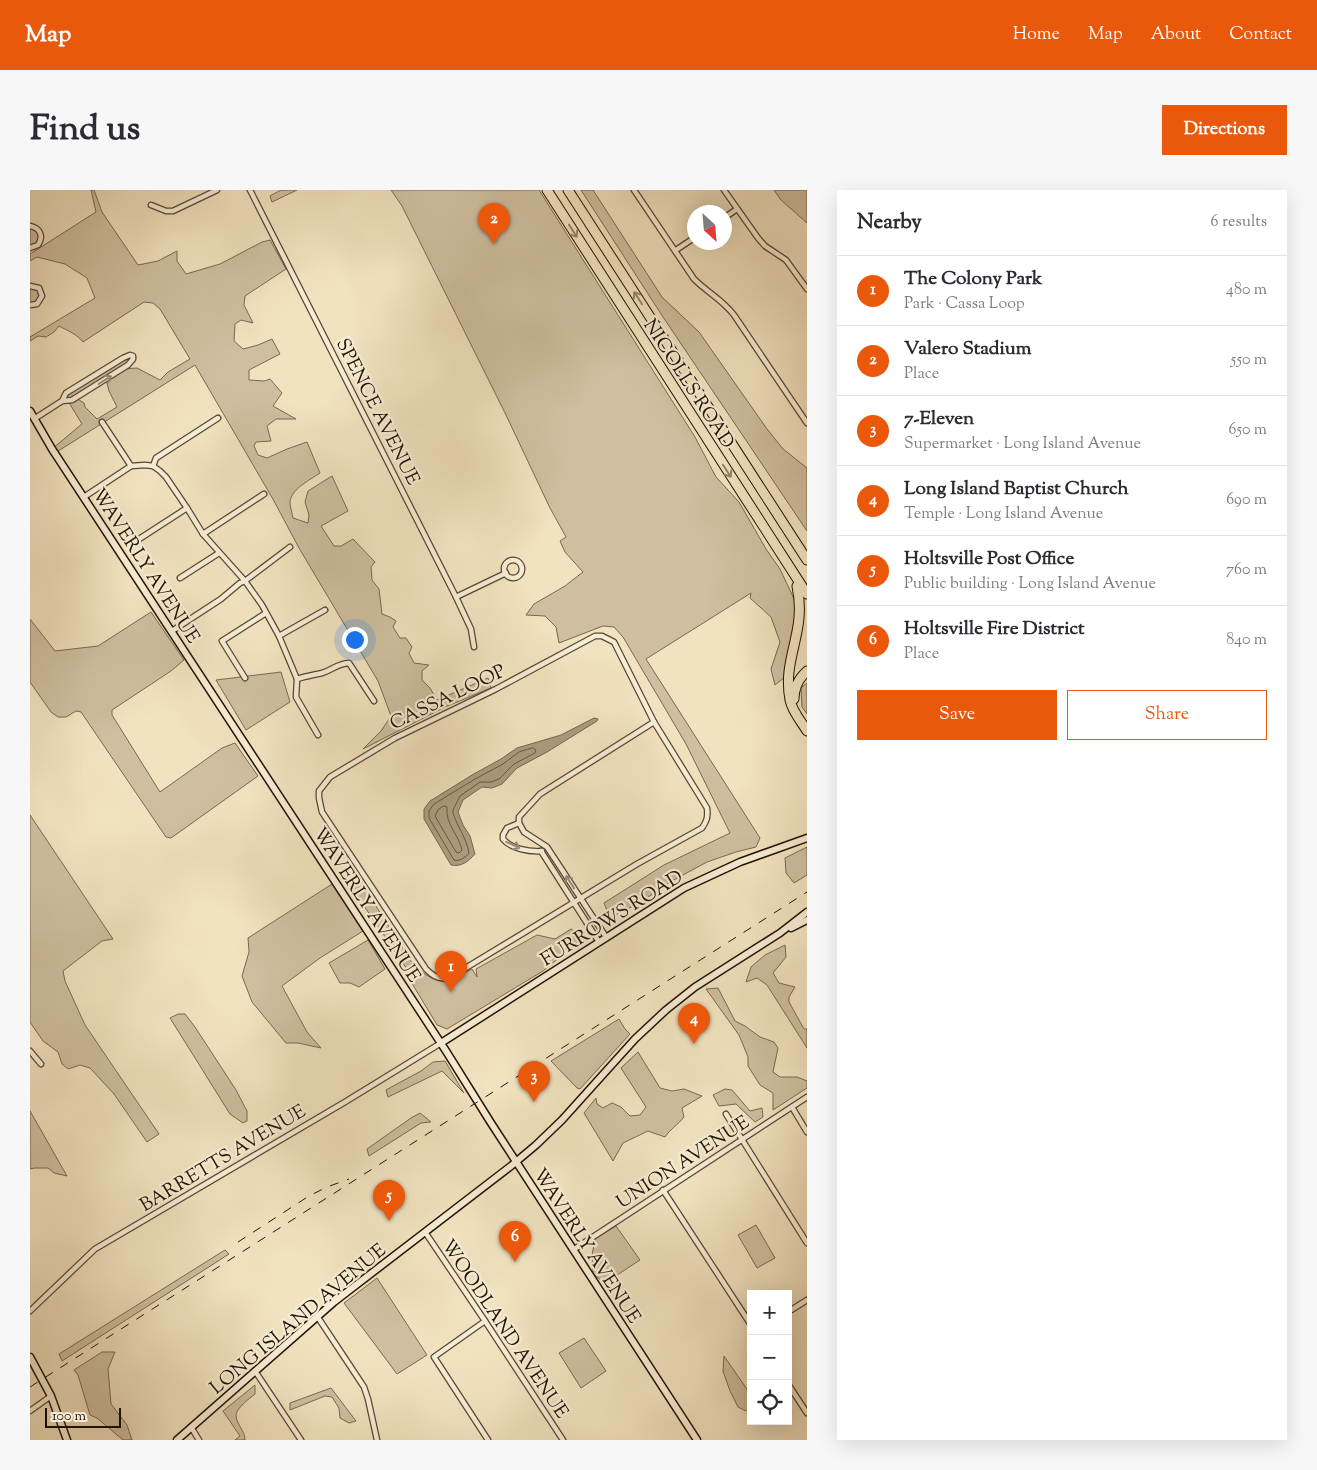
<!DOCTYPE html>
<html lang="en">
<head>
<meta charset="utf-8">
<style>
	:root { --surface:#fff; --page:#f7f7f7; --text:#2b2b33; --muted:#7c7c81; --line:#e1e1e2; --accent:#ea580c }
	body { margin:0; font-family:"Sorts Mill Goudy",serif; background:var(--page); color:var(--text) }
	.controls { position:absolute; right:15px; bottom:15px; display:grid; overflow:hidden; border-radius:0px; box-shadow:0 5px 20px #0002 }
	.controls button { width:45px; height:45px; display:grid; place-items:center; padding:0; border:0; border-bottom:1px solid var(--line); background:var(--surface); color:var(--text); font:25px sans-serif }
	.compass { position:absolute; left:657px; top:15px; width:45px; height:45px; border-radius:50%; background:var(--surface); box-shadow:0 5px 20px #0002; rotate:154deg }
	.scale { position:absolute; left:15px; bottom:12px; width:76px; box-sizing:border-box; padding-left:5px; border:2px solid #231201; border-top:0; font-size:14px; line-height:18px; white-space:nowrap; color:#231201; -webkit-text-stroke:4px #f7edd6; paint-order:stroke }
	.you { position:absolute; left:324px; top:449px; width:18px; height:18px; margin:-12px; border:4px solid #fff; border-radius:50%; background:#1a73e8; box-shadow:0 0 0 8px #1a73e833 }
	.badge { display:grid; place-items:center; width:32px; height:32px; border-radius:50%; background:var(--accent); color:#fff; font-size:16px; font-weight:700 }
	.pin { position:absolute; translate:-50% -41px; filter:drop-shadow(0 1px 2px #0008) }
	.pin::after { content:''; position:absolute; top:26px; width:18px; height:15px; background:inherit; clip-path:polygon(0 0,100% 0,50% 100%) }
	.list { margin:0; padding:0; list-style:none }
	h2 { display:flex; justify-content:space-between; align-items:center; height:65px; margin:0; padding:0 20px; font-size:21px }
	h2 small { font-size:16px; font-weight:400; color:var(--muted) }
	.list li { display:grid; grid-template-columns:32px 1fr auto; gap:15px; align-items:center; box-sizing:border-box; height:70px; padding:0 20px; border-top:1px solid var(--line) }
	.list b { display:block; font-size:19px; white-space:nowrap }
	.list p { margin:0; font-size:16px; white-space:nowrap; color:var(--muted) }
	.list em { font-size:16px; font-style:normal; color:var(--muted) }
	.actions { display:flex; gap:10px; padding:15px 20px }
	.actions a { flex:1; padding:11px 0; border:1px solid var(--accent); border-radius:0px; text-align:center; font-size:18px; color:var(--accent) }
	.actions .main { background:var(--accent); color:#fff }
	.icon { flex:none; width:28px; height:28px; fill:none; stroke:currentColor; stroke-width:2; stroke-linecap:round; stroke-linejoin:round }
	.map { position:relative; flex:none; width:777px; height:1250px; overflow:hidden; border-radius:0px }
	header { display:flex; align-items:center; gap:30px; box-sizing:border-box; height:70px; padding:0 25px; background:var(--accent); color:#fff }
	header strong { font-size:24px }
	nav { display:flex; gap:28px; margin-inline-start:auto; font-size:18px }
	.intro { display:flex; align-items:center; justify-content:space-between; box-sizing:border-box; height:120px; padding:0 30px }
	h1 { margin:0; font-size:35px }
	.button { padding:12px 22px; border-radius:0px; background:var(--accent); color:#fff; font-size:18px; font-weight:700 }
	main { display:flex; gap:30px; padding:0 30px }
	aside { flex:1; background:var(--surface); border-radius:0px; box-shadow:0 5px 20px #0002 }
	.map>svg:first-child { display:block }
	.green { fill:#cfbfa0; stroke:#796850; fill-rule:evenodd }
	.water { fill:#ac9c7f; stroke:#75654d }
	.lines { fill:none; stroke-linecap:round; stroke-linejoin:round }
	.shore { stroke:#685740; stroke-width:1 }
	.street-casing { stroke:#574631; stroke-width:7 }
	.secondary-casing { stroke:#231201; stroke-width:9 }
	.highway-casing { stroke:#231201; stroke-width:11 }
	.street { stroke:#f7edd6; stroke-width:4.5 }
	.secondary { stroke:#f7edd6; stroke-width:6 }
	.highway { stroke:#f2e3c0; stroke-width:9 }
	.rail { stroke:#231201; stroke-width:1; stroke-dasharray:9 9; stroke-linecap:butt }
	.oneway { stroke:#95856a }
	.oneway2 { stroke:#988a76 }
	.labels { text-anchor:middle; stroke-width:4.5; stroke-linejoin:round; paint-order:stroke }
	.street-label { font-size:19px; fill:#231201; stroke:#f7edd6 }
</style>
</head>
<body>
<header>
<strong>Map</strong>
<nav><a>Home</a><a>Map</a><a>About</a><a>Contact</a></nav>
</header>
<div class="intro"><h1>Find us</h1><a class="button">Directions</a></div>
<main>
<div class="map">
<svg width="777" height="1250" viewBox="0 0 777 1250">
	<rect width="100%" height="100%" fill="#f2e3c0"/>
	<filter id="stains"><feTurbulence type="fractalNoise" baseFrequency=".004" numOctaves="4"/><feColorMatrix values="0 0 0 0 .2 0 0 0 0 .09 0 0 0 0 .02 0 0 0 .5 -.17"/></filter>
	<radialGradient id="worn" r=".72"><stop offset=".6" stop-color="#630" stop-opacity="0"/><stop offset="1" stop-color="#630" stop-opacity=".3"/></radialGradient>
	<!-- green -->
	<g class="green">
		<path d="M61,0H64L72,22L108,75L128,71L147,61V71L156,84L190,74L232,52L240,50L256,79L215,106L214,115L223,133L211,130L205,134L204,151L213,159L228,155L242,149L250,164L219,180V190L234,191L240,189L252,203L243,216L266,229H246L237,236L241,251L226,252L224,256L228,265L237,268L257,259L277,252L290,283C280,290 261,299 260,312C260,317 262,323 263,328L278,333L279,325L275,312L278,301L302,286L318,321L291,336L304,356H311L323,349L345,372L341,377L342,390L349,399L352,424L360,427L366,431L363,437L370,448H376L382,457L379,463L384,473L399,475L392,481V490L400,498L407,510L458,488L461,498L415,517L333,559L351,541L361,526L348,491L269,358L244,311L165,175L25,263L22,259L52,234L38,211H32L36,203L93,168L103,166L93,179L107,178L130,190L138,182L160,169L130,119L123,113L114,112L53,152C47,144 38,141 29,136L24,142L16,147L8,146L0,151V147L65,108L57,88L35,74L7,67L0,71V64L66,22ZM76,189L79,201L87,217L67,229L55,217L54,213L46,208Z"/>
		<polygon points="251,0 267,0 242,12 240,6"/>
		<polygon points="361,0 509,0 665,247 686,287 709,312 736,359 750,379 765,411 769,429 755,487 745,495 741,479 750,452 741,427 720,408 721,403 616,469 730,648 726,657 706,662 677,672 640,692 611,712 580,728 574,713 634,675 700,643 656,554 593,447 584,437 573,436 529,453 526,437 515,426 496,425 504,414 535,396 553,382 535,362 530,351 536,347 520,318 476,225 372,16"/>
		<polygon points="551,0 563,0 632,107 669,142 737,239 753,259 777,278 777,341 633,127"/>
		<polygon points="744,0 777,0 777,33 751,10"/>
		<polygon points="0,36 7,38 10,51 0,58"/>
		<polygon points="0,96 6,96 11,109 0,115"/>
		<polygon points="121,422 154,470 141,481 82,520 82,525 130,602 192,558 205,553 228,586 141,648 136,647 51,522 46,521 36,527 28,527 21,522 0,492 0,429 25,461 68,456"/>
		<polygon points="251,482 260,512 216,540 186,490"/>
		<polygon points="777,493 777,524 772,517 771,498"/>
		<polygon points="0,625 83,749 72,751 33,781 35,791 55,835 129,944 117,952 84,904 60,878 50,875 38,879 32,874 28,862 13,851 0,832"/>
		<polygon points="777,657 777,685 764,693 756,683 755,668"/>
		<path d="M318,683H325L389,784L392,782C413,797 422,791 442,779L447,787L446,779L507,745L525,749L541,739L553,747L543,755L533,761L530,767L513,781L417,839L407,835L380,790L383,788L317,691Z"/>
		<polygon points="302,694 333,741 290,768 252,796 277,842 291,858 268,853 256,853 222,812 212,786 219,762 218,748"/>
		<polygon points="338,750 355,779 329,797 320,793 310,793 299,773"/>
		<polygon points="755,755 756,767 743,783 749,793 765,797 759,807 759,812 774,839 777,839 777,858 737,795 727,788 716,792 721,777 735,765"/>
		<polygon points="688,798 705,831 715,836 730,847 744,852 748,858 743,882 750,887 767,887 777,891 777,898 743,920 743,903 730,895 718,876 718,867 709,845 676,799"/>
		<polygon points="148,824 155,824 165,837 206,900 217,921 217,931 213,933 200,924 140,828"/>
		<polygon points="589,829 595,839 600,844 550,899 547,898 521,871"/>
		<path d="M608,862L630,898L642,901L654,899L672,906L652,918L654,927C648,935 640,939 635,947L618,941L593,953L583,971L554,923L566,908L567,914L573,918L582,913L591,917L600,926L610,925L616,917L591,878Z"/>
		<polygon points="415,871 434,903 412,881 358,907 356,900 391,881 403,872"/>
		<polygon points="695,899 702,900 720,921 732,918 733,927 725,932 706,914 689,916 683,905"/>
		<polygon points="0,921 37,986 24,983 18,978 4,978 0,979"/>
		<polygon points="390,923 401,932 391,933 339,966 337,959 381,928"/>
		<polygon points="726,1035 745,1068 727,1078 708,1045"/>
		<polygon points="586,1036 610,1070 575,1093 563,1084 562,1065 565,1049"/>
		<polygon points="195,1060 199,1064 32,1171 29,1164"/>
		<polygon points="347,1088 397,1165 367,1184 314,1113"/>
		<polygon points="554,1148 576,1181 551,1198 529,1163"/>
		<polygon points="72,1162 85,1162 78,1179 81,1214 97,1235 102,1250 93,1250 67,1228 60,1225 48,1185 44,1180"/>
		<polygon points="694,1166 721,1205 721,1219 716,1221 708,1217 700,1201 693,1181"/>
		<path d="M225,1195V1204C220,1208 205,1219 206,1226C207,1235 215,1241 215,1250H205L210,1246L193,1221Z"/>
		<polygon points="301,1198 326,1231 319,1233 310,1228 309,1218 302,1207 295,1206 260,1220 260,1213"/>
	</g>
	<!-- water -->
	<path class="water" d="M564,528L568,529L567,531L517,562L487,578L472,594L462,598L452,597L433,610L428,622L433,635L440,646L445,664C438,672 431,677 421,675L394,629V619L400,611L442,585L471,569L487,558L531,545Z"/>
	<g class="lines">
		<!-- shore -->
		<g class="shore">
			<path d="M503,558L506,560L505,563L484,574L469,589L461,592H450L430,606L423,620V623C428,638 436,647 439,663C436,667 429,672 424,670L399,628V621L404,614L445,589L473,574L489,562Z"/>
			<path d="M414,616L417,617C415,634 429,645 432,660L429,663L426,662L405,626L408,620Z"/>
		</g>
		<!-- street casing -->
		<g class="street-casing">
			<g id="street">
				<polyline points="220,0 426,407 441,439 444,457"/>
				<path d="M604,0L664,89C678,103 692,109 704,125L777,233"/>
				<polyline points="694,0 728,48 735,56 756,70 777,99"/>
				<polyline points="121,15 136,21 143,21 187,0"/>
				<polyline points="694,28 707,19"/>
				<path d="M0,36C10,38 14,46 8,55L0,58"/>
				<polyline points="646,60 664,48"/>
				<polyline points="0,96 9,98 12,106 7,114 0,115"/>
				<polyline points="4,229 32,211 36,203 93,168 100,165 103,166 103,169 98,175 42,210 32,211"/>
				<polyline points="72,232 101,276"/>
				<polyline points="123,276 126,268 188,228"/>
				<polyline points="54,307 101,276 115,275 123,276 130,281 136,287 157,318 173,344 215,391 232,415 249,446 267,489 266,507 288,545"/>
				<polyline points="173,344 234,304"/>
				<polyline points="103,353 157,318"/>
				<circle cx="483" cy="379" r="9"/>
				<polyline points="150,388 189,363"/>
				<polyline points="426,407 476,383"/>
				<polyline points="142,441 191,409 210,393 215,391 260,357"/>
				<polyline points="249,446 295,420"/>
				<path d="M565,446H572L584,452L624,532L677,618C678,627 677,631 672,638L607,674L434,779C419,788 410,794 396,779L292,622L289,608V601L300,587L365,548L466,499Z"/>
				<polyline points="215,488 192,451 236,423"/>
				<path d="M267,489C276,486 283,485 292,483C303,480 306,474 319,473L344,511"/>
				<path d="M489,633L477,638L473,645V649C481,659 500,662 512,661"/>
				<polyline points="511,661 569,752"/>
				<polyline points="576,747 517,657 494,642 489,633 489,627 510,604 624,532"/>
				<polyline points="0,861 11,874"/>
				<polyline points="762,917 777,942"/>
				<polyline points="696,924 777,1053"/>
				<polyline points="633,1000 721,1135"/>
				<polyline points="395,1042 455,1131 533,1250"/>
				<polyline points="543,1060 777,907"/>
				<polyline points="0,1121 65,1059 315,912 411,853"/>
				<polyline points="758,1122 777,1110"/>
				<polyline points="287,1126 334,1197 338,1209 347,1250"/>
				<polyline points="455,1131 404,1167 458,1250"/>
				<polyline points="225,1181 271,1250"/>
				<polyline points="758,1194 777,1223"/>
				<polyline points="0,1221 21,1206"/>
				<polyline points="161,1237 169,1250"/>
			</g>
		</g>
		<!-- secondary casing -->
		<g class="secondary-casing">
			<g id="secondary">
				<polyline points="0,221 22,259 416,861 461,933 667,1250"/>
				<polyline points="761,738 777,730"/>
				<polyline points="411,853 654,698 710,672 777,648"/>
				<polyline points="0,1167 21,1206 37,1250"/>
				<polyline points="147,1250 304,1112 481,976 506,955 532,930 605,849 636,820 665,797 750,743 777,722"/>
			</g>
		</g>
		<!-- highway casing -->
		<g class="highway-casing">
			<g id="highway">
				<polyline points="517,0 777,404"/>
				<polyline points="538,0 777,370"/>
				<path d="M767,396C777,443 752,467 760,510C762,521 771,531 777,541"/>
				<path d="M764,509C764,498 768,489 777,481"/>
			</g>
		</g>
		<!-- street -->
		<use href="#street" class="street"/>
		<!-- secondary -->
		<use href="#secondary" class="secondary"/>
		<!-- highway -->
		<use href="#highway" class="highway"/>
		<!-- rail -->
		<g class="rail">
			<polyline points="208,1052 279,1006 297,997 319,989"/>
			<polyline points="0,1197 777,702"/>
		</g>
	</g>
	<!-- one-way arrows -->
	<defs><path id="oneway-shaft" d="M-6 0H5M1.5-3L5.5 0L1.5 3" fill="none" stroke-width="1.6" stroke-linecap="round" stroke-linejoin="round" transform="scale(1.25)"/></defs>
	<g class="oneway">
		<use href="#oneway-shaft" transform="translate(543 41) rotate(58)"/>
		<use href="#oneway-shaft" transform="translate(608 108) rotate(-123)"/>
		<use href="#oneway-shaft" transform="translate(697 281) rotate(57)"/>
	</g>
	<g class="oneway2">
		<use href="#oneway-shaft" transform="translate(75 190) rotate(-32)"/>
		<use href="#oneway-shaft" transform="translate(483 655) rotate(25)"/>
		<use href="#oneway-shaft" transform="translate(540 692) rotate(-123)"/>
	</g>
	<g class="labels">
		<!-- street labels -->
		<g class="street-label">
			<text transform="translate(660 193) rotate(57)" y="7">NICOLLS ROAD</text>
			<text transform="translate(349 221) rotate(63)" y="7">SPENCE AVENUE</text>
			<text transform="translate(117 375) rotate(57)" y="7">WAVERLY AVENUE</text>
			<text transform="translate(417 506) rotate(-26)" y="7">CASSA LOOP</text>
			<text transform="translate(338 714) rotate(57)" y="7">WAVERLY AVENUE</text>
			<text transform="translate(581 727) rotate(-32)" y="7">FURROWS ROAD</text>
			<text transform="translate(192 967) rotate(-31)" y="7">BARRETTS AVENUE</text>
			<text transform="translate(652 971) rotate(-33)" y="7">UNION AVENUE</text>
			<text transform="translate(558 1055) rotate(57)" y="7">WAVERLY AVENUE</text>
			<text transform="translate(267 1128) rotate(-40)" y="7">LONG ISLAND AVENUE</text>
			<text transform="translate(476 1138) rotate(56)" y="7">WOODLAND AVENUE</text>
		</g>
	</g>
	<rect width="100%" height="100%" filter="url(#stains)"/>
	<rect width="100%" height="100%" fill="url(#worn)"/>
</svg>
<div class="controls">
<button>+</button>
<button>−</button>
<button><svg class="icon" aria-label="locate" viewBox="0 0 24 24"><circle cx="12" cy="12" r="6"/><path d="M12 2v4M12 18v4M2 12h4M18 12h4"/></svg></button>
</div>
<svg class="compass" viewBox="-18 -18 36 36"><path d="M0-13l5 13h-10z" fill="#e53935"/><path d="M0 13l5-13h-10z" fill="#7c7c81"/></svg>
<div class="scale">100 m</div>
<div class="you"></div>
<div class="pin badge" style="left:421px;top:802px">1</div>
<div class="pin badge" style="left:464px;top:54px">2</div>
<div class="pin badge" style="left:504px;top:912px">3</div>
<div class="pin badge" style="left:664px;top:854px">4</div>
<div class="pin badge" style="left:359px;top:1031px">5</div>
<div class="pin badge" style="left:485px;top:1072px">6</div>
</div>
<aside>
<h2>Nearby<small>6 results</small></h2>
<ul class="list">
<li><span class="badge">1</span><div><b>The Colony Park</b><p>Park · Cassa Loop</p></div><em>480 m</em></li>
<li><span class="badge">2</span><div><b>Valero Stadium</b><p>Place</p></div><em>550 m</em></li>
<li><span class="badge">3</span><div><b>7-Eleven</b><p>Supermarket · Long Island Avenue</p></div><em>650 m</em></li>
<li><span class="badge">4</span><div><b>Long Island Baptist Church</b><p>Temple · Long Island Avenue</p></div><em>690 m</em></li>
<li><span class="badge">5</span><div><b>Holtsville Post Office</b><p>Public building · Long Island Avenue</p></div><em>760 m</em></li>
<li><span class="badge">6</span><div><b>Holtsville Fire District</b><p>Place</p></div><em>840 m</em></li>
</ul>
<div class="actions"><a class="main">Save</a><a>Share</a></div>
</aside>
</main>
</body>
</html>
